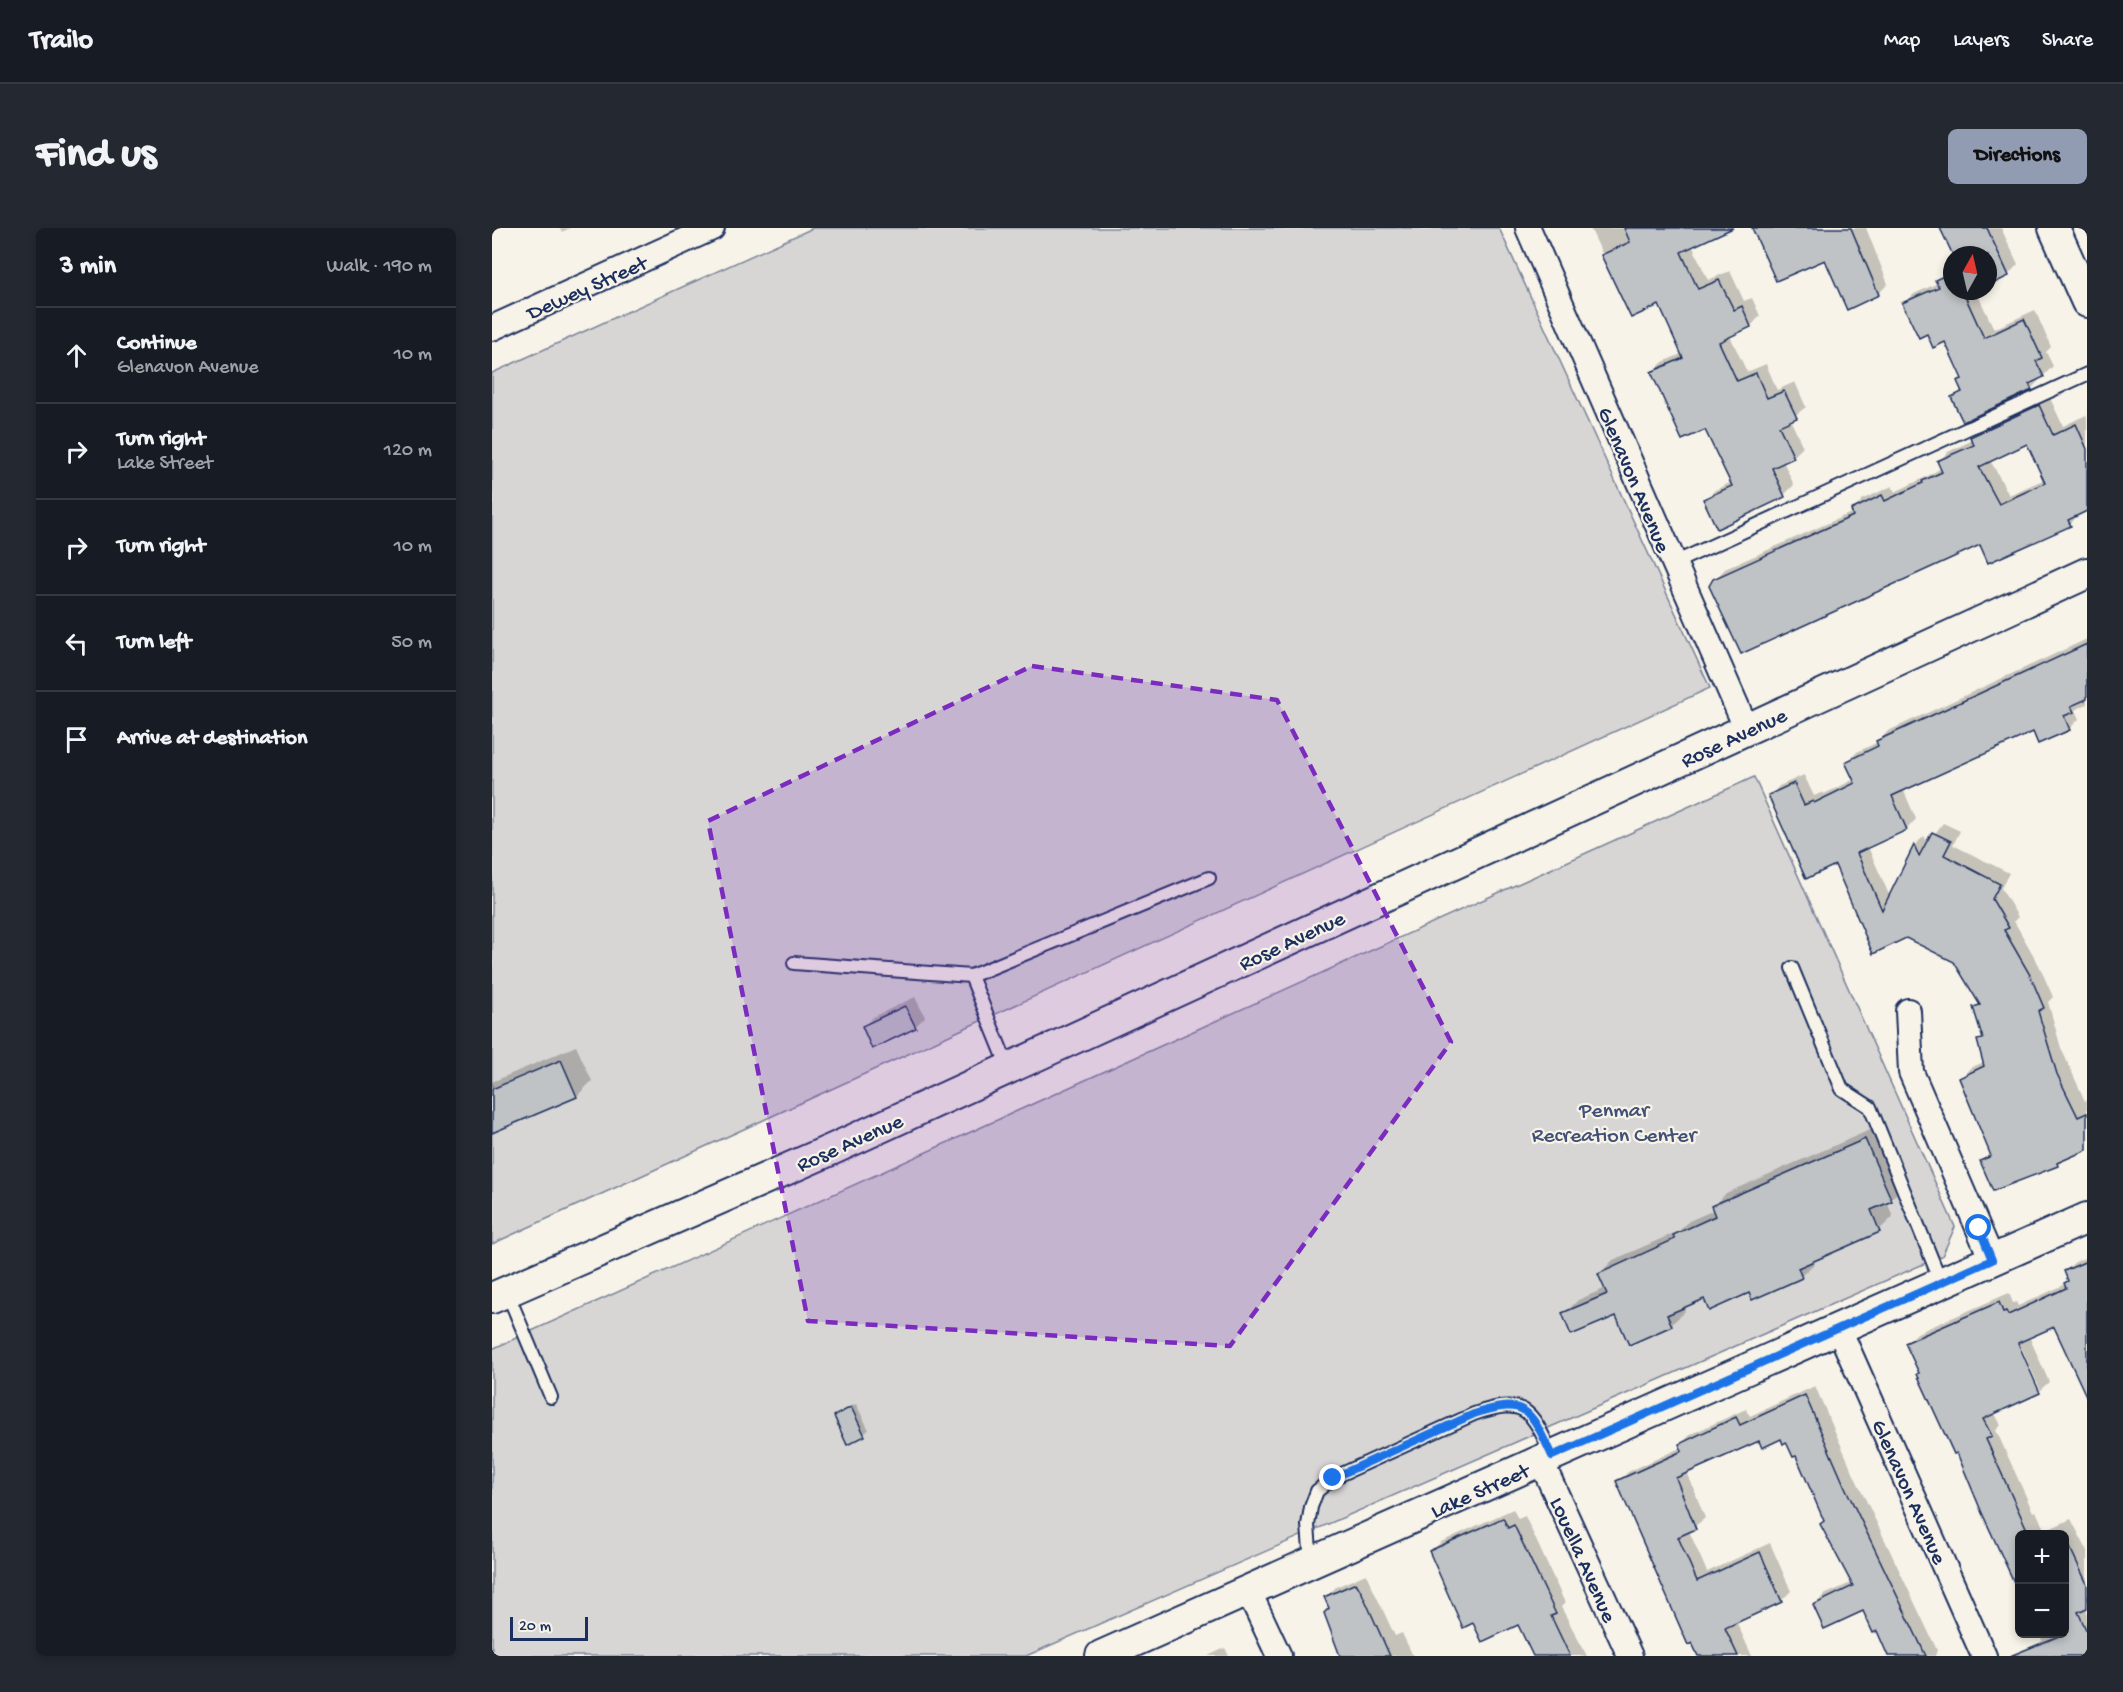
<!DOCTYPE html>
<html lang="en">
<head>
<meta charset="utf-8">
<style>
	:root { --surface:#171b24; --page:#242831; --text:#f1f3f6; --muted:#9ea1a6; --line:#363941; --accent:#919bb2 }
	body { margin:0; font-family:"Gochi Hand",sans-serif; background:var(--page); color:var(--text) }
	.controls { position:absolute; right:18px; bottom:18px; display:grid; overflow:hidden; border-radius:9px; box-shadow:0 3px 9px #0003 }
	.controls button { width:54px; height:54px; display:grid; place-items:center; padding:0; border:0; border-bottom:2px solid var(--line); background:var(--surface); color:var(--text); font:30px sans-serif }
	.compass { position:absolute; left:1451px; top:18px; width:54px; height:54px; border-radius:50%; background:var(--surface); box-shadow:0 3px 9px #0003; rotate:8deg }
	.scale { position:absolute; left:18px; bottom:15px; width:78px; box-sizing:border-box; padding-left:6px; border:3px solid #1b2f5e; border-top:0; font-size:16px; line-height:21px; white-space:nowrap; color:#1b2f5e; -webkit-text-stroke:4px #f7f3e8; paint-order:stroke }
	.stop { position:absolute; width:18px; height:18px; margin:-14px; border:4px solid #1a73e8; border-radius:50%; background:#fff }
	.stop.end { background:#1a73e8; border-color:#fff; box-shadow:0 2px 6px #0008 }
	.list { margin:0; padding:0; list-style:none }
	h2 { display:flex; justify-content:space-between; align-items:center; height:78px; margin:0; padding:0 24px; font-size:26px }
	h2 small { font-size:20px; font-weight:400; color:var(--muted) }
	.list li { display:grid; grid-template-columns:39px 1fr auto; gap:18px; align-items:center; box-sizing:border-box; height:96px; padding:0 24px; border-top:2px solid var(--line) }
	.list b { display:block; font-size:22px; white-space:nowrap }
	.list p { margin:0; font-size:20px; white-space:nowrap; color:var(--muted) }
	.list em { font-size:20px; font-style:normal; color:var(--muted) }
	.icon { flex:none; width:33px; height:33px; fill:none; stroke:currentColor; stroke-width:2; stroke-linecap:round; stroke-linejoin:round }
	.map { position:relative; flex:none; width:1595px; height:1428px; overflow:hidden; border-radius:9px }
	header { display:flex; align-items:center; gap:36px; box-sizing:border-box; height:84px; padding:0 30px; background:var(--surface); border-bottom:2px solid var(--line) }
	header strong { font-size:28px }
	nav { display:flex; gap:33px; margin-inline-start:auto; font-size:21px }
	.intro { display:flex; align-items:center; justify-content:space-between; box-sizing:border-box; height:144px; padding:0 36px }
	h1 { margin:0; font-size:42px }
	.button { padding:15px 27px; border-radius:9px; background:var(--accent); color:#111; font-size:21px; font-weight:700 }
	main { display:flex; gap:36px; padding:0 36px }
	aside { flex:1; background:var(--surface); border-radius:9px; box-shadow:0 3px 9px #0003 }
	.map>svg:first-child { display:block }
	.green { fill:#d7d6d4; stroke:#798299; stroke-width:1.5 }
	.shadow { fill:#0003; fill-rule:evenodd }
	.building { fill:#c0c3c5; stroke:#1b2f5e; stroke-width:1.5; fill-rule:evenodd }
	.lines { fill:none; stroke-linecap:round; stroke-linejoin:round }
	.service-casing { stroke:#1b2f5e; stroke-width:16 }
	.minor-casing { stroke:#1b2f5e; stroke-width:28 }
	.tertiary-casing { stroke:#1b2f5e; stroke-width:34 }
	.service { stroke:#f7f3e8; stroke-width:12 }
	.minor { stroke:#f7f3e8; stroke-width:24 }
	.tertiary { stroke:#f7f3e8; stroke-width:30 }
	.route { stroke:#1a73e8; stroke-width:8 }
	.marked { fill:#7b2cbf; fill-opacity:0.2; stroke:#7b2cbf; stroke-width:4.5; stroke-dasharray:12 8; stroke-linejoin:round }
	.labels { text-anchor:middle; stroke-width:4.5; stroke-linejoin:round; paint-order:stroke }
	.street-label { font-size:22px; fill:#1b2f5e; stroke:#f7f3e8 }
	.park-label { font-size:22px; fill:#415076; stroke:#f7f3e8 }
</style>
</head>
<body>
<header>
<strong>Trailo</strong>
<nav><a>Map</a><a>Layers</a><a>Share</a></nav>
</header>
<div class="intro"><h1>Find us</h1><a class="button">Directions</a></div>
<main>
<aside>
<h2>3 min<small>Walk · 190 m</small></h2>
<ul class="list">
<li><svg class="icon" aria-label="ahead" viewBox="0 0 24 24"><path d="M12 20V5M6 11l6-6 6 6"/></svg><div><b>Continue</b><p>Glenavon Avenue</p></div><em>10 m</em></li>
<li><svg class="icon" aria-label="right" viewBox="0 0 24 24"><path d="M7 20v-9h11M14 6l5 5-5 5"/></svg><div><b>Turn right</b><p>Lake Street</p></div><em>120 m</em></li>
<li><svg class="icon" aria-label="right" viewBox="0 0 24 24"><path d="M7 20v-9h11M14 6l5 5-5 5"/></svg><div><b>Turn right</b></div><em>10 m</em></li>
<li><svg class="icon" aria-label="left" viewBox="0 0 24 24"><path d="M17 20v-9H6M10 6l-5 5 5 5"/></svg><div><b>Turn left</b></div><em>50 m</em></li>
<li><svg class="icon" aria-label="arrive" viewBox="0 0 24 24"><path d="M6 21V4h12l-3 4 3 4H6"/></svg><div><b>Arrive at destination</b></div></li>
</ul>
</aside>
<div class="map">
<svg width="1595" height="1428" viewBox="0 0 1595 1428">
	<rect width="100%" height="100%" fill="#f7f3e8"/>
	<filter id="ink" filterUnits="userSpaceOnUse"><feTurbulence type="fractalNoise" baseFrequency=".0167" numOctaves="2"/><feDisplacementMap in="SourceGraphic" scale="12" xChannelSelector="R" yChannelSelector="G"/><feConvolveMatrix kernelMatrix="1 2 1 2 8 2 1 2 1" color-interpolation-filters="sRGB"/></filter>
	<g filter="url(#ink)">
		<!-- green -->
		<g class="green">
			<polygon points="321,0 1007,0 1218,460 0,1016 0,145"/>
			<polygon points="1262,549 1463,999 1450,1028 534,1428 0,1428 0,1121"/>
		</g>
		<!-- shadow -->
		<g class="shadow">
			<polygon points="67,0 78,0 70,4"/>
			<polygon points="1098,0 1226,0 1200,17 1216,52 1238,43 1252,73 1260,70 1268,88 1259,98 1238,108 1255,144 1274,136 1285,162 1303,154 1314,179 1298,191 1311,219 1301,229 1291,233 1302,257 1292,267 1225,299 1213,272 1223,262 1240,254 1214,200 1161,144 1171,134 1191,125 1167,75 1140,88"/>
			<polygon points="1264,0 1374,0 1396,56 1386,66 1334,30"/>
			<polygon points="1450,0 1509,0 1526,36 1517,46 1496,56 1496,27 1463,27"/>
			<polygon points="1460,40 1460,63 1484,63 1502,101 1543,82 1559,119 1554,124 1561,138 1539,161 1461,170 1470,161 1467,154 1471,149 1454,112 1436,104 1412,76 1422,66 1446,55 1445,52"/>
			<path d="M1557,168L1571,198L1594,187L1595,190V282L1587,285L1578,297L1488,315L1222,352L1233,341L1361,284L1370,272L1400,258L1403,264L1436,248L1449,240L1446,234L1456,224L1481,212L1480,209L1490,199ZM1536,214L1553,251L1517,267L1498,232Z"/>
			<polygon points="1595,411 1595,476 1583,482 1587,491 1577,501 1541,502 1411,561 1424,591 1415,601 1376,619 1398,669 1423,617 1432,608 1436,615 1451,595 1468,603 1461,617 1517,645 1509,660 1526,689 1522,693 1547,737 1561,769 1556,774 1569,820 1593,873 1595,872 1595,920 1573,930 1565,937 1490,933 1499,924 1469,850 1478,840 1492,834 1487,813 1492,808 1483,780 1488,775 1463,732 1414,709 1278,568 1287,558 1312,547 1322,568 1331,564 1332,566 1363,551 1355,534 1365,524 1386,514 1396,503"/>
			<polygon points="423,769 433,789 423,799 371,799 381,789"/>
			<polygon points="84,818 100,853 85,868 0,904 0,854"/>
			<polygon points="1387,898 1413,958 1395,974 1401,989 1387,1002 1322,1031 1323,1035 1309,1048 1257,1063 1213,1069 1191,1079 1193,1083 1179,1097 1125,1086 1072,1086 1086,1072 1114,1060 1107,1046 1121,1032 1187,1003 1197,993 1222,982 1221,979 1234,965"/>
			<path d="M1595,1029V1157L1562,1097L1537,1108L1557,1154L1547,1163L1502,1184L1509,1197L1504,1202L1541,1284L1544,1283L1553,1303L1579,1291L1595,1322V1428H1557L1547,1406H1572V1306H1528V1366L1415,1115L1425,1105L1517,1065L1521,1075L1524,1074L1526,1078L1574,1056L1577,1051L1573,1043L1583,1034ZM1524,1107L1548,1161H1545L1521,1109Z"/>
			<polygon points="1323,1158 1363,1249 1445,1422 1443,1428 1398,1428 1385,1401 1372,1381 1323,1377 1332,1367 1361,1354 1304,1226 1295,1212 1290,1209 1267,1211 1195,1244 1213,1290 1197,1303 1215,1344 1278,1315 1299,1363 1289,1373 1244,1393 1260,1428 1205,1428 1126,1254 1136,1244 1190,1219 1189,1216 1199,1206 1254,1181 1258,1188"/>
			<polygon points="364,1176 377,1202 356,1215 343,1188"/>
			<polygon points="1021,1281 1026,1291 1033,1288 1073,1375 1069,1379 1095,1428 1043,1428 1027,1395 982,1393 939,1324 949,1314"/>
			<polygon points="874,1346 903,1408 910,1405 921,1428 854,1428 834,1369 844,1359"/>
			<polygon points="733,1420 737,1428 716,1428"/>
		</g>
		<!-- building -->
		<g class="building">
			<polygon points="1132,0 1241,0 1189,24 1206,61 1227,52 1242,82 1250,78 1259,99 1227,114 1245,153 1264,145 1275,170 1292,163 1305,190 1287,198 1302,230 1280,240 1293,269 1225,301 1211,271 1240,258 1213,202 1190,212 1159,144 1191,130 1167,77 1139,90 1109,27 1138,14"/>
			<polygon points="1260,0 1359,0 1387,67 1355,82 1333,32 1284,53"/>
			<polygon points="1448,0 1495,0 1517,48 1496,58 1496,27 1461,27"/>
			<polygon points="1460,44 1460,63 1484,63 1473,68 1492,110 1532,91 1550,130 1544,133 1552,149 1537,156 1540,162 1471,194 1459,169 1470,164 1465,153 1470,151 1453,114 1441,120 1435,106 1427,110 1410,75 1447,59 1443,52"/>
			<path d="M1547,177L1561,207L1584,196L1595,221V283L1576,292L1579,298L1496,335L1488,317L1249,426L1217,358L1221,351L1361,288L1359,282L1390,267L1393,273L1431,255L1430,253L1450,244L1445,233L1482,217L1478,209ZM1535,216L1553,255L1507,276L1487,239Z"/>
			<polygon points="1595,416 1595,471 1579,478 1582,484 1572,488 1578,502 1546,516 1541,504 1400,568 1415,602 1365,625 1390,682 1422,617 1427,628 1440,604 1459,613 1452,627 1508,656 1500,671 1517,700 1512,702 1538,747 1552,780 1546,783 1565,846 1586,889 1595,885 1595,922 1565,935 1566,938 1501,963 1488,933 1499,928 1467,850 1492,838 1485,812 1491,811 1481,779 1488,777 1462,734 1414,710 1381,726 1343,637 1314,651 1276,567 1302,555 1312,577 1321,573 1322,575 1363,555 1353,534 1386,518 1384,513"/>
			<polygon points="413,778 424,800 380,821 370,798"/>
			<polygon points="69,832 85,869 0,905 0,861"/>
			<polygon points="1373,911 1400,973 1379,982 1388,1004 1306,1040 1310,1050 1260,1072 1257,1065 1217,1083 1212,1071 1175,1087 1180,1098 1137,1117 1124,1088 1079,1107 1070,1085 1115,1066 1106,1046 1183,1011 1181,1007 1223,988 1219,978"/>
			<polygon points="1595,1033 1595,1170 1562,1099 1526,1115 1548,1165 1491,1191 1500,1208 1494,1211 1537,1306 1527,1306 1527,1365 1490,1285 1465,1225 1462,1226 1425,1146 1427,1145 1413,1115 1507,1074 1511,1084 1514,1083 1516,1087 1574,1060 1572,1055 1576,1053 1572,1043"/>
			<polygon points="1313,1167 1353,1259 1434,1428 1396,1428 1385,1403 1381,1405 1371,1383 1332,1401 1321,1377 1361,1358 1328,1296 1332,1293 1304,1228 1301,1229 1294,1214 1291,1216 1289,1211 1270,1220 1267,1213 1184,1250 1204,1301 1186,1309 1205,1353 1268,1324 1290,1374 1233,1400 1246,1428 1206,1428 1200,1415 1196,1417 1124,1253 1190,1223 1187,1216 1244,1189 1248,1197"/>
			<polygon points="359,1179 373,1208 355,1217 342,1188"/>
			<polygon points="1011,1290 1016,1300 1022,1297 1064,1386 1059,1388 1078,1428 1041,1428 1026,1397 990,1414 981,1395 971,1400 937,1323"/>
			<polygon points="1572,1307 1595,1356 1595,1380 1586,1384 1595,1404 1595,1428 1518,1428 1572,1406"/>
			<polygon points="864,1355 870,1365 898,1428 848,1428 832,1385 837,1380 832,1369"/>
		</g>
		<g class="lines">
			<!-- service casing -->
			<g class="service-casing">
				<g id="service">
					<polyline points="1180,336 1595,146"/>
					<polyline points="302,735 479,748 516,839"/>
					<polyline points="1300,740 1350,861 1378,879 1449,1054"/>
					<polyline points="479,748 717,650"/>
					<polyline points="15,1064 59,1169"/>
					<path d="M819,1335L816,1297L819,1279L825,1263L841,1250L982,1186C1034,1168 1039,1182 1060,1227"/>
				</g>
			</g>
			<!-- minor casing -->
			<g class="minor-casing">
				<g id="minor">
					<polyline points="1036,0 1255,502"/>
					<polyline points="0,100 220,0"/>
					<polyline points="1416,783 1419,844 1500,1032"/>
					<polyline points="1346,1099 1492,1428"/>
					<polyline points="1049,1233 1138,1428"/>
					<polyline points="757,1364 787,1428"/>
				</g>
			</g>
			<!-- tertiary casing -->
			<g class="tertiary-casing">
				<g id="tertiary">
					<polyline points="1562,0 1595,74"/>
					<polyline points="0,1070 341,921 1595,345"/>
					<polyline points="609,1428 1595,990"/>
				</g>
			</g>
			<!-- service -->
			<use href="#service" class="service"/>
			<!-- minor -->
			<use href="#minor" class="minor"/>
			<!-- tertiary -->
			<use href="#tertiary" class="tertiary"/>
		</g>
	</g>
	<g class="lines" filter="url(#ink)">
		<!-- route -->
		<path class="route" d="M841,1250L982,1186C1035,1168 1039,1183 1060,1228L1500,1032L1487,1000"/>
	</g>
	<!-- marked area -->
	<path class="marked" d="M540,438L785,472L959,814L738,1118L316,1093L216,593Z"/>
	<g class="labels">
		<!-- street labels -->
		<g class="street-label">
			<text transform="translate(94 58) rotate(-24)" y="8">Dewey Street</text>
			<text transform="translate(1144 251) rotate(67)" y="8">Glenavon Avenue</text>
			<text transform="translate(1241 508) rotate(-25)" y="8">Rose Avenue</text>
			<text transform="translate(799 711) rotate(-25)" y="8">Rose Avenue</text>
			<text transform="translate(357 913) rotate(-24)" y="8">Rose Avenue</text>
			<text transform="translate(987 1261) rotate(-24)" y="8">Lake Street</text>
			<text transform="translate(1419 1263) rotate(66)" y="8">Glenavon Avenue</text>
			<text transform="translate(1093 1331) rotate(66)" y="8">Louella Avenue</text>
		</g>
		<!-- park labels -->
		<g class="park-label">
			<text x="1122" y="888">Penmar<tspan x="1122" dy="25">Recreation Center</tspan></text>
		</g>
	</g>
</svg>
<div class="controls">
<button>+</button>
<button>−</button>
</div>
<svg class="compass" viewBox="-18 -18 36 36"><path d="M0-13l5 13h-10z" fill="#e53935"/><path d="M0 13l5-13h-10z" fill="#9ea1a6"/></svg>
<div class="scale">20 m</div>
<div class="stop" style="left:1487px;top:1000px"></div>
<div class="stop end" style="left:841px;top:1250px"></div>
</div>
</main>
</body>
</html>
